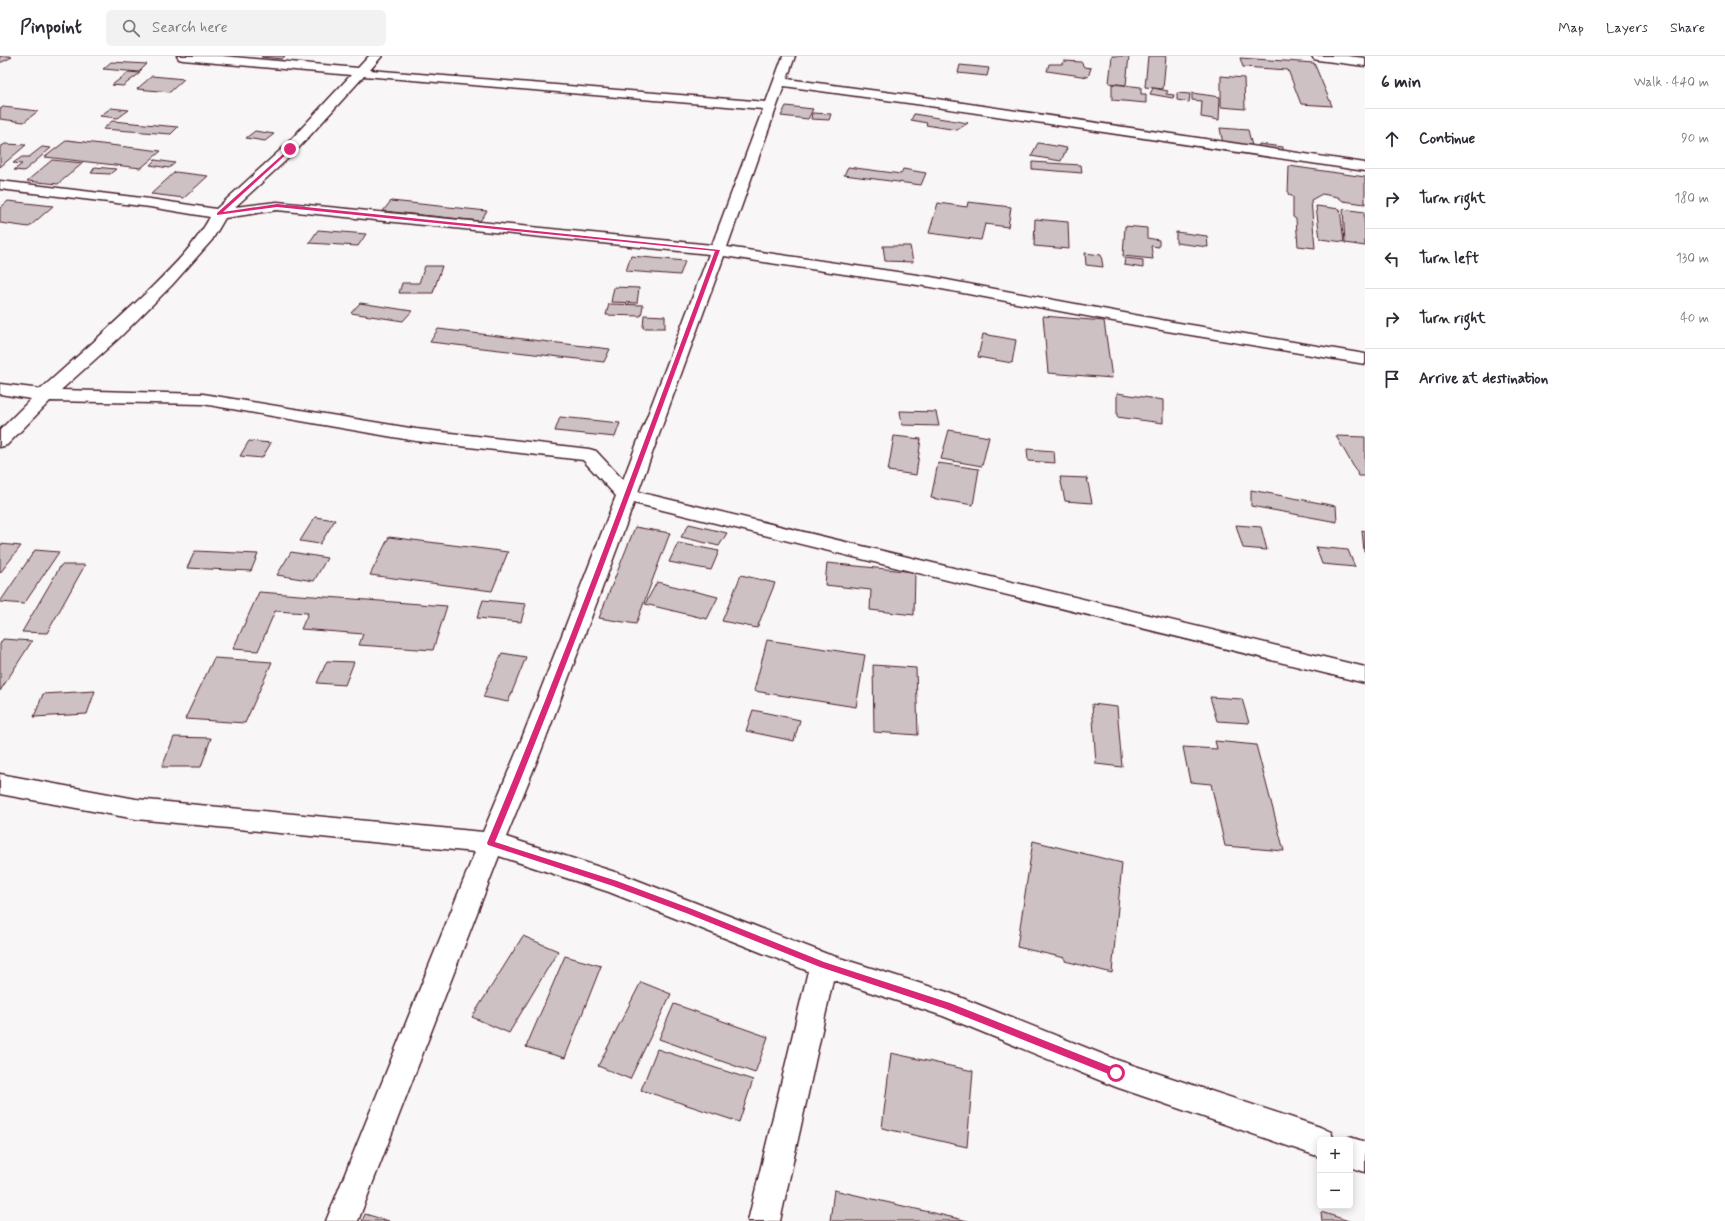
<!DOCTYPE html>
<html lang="en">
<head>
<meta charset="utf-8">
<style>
	:root { --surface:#fff; --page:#f2f2f3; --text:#2b2b33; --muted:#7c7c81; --line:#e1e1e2 }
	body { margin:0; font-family:Mynerve,sans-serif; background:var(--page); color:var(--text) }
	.controls { position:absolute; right:12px; bottom:12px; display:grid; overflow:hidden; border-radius:6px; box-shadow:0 2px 10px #0003 }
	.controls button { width:36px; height:36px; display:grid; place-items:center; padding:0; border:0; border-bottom:1px solid var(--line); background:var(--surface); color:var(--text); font:20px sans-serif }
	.stop { position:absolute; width:12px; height:12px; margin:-9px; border:3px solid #db2777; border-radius:50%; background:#fff }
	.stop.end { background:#db2777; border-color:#fff; box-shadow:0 1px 4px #0008 }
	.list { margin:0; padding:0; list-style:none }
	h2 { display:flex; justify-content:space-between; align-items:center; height:52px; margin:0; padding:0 16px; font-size:17px }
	h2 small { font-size:13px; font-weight:400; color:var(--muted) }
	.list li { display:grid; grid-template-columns:26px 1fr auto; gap:12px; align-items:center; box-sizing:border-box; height:60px; padding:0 16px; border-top:1px solid var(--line) }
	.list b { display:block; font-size:15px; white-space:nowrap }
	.list em { font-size:13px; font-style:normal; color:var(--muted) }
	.icon { flex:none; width:22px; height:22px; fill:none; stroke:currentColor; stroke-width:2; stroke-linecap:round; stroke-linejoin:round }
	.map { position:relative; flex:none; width:1365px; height:1165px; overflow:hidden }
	header { display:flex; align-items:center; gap:24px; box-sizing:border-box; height:56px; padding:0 20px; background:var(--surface); border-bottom:1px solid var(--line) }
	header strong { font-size:19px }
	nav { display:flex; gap:22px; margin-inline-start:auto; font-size:14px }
	.search { width:280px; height:36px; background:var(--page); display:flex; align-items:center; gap:10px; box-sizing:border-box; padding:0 14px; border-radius:6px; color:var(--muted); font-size:15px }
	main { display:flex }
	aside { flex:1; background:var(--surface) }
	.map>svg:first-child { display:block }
	.building { fill:#cdc1c4; stroke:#4a1f2b }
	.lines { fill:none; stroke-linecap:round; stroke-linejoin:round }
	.minor-casing { stroke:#4a1f2b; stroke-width:3 }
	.minor { fill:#fff; fill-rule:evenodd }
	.route { fill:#db2777 }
</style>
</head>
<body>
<header>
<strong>Pinpoint</strong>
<div class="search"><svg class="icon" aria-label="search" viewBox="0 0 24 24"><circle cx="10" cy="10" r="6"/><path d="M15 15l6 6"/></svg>Search here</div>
<nav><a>Map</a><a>Layers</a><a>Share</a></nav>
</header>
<main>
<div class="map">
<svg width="1365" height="1165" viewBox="0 0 1365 1165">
	<rect width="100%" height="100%" fill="#f8f6f7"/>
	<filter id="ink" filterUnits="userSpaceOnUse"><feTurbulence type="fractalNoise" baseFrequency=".025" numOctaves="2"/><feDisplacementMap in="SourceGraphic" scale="8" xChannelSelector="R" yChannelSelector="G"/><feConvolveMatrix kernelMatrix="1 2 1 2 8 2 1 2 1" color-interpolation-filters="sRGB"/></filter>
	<g filter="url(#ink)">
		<!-- building -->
		<g class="building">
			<polygon points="0,0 8,0 12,1 2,6 0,6"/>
			<polygon points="262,0 285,0 282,3 261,1"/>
			<polygon points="1112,0 1129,0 1126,29 1109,27"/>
			<polygon points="1148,0 1166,0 1163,33 1145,31"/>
			<polygon points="1240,2 1314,7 1332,50 1301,48 1288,14 1243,11"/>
			<polygon points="1064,5 1081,6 1084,11 1091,12 1088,21 1047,15 1049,8 1062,8"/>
			<polygon points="111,6 147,8 139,16 103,13"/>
			<polygon points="960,9 989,12 987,20 958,17"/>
			<polygon points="129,16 140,17 123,30 112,29"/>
			<polygon points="152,20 184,23 170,36 137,33"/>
			<polygon points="1221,20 1244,22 1245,53 1221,51"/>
			<polygon points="1112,28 1141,31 1141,38 1146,38 1146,47 1112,44"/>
			<polygon points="1153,32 1168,35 1166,38 1174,39 1173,42 1150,38"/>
			<polygon points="1177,37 1190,38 1189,46 1177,44"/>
			<polygon points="1192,37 1220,41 1219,64 1201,61 1202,45 1192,44"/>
			<polygon points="786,50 813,53 808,63 781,60"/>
			<polygon points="3,51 38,55 24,66 0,63 0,53"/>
			<polygon points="111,52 129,54 118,62 100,60"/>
			<polygon points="812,57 831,58 829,64 811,63"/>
			<polygon points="914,58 968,67 957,74 926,69 927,67 911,64"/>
			<polygon points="112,65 178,71 171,78 103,73"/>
			<polygon points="1220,72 1248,74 1252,90 1223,88"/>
			<polygon points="255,75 274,78 265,85 246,82"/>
			<polygon points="67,84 161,95 141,112 45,101"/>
			<polygon points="1038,87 1067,92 1061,105 1031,100"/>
			<polygon points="5,88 26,89 0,111 0,91"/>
			<polygon points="1259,88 1283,91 1283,96 1258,93"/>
			<polygon points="42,91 51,92 24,115 14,114 22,108 13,107 22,101 29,101"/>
			<polygon points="52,104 83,107 58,128 27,125"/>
			<polygon points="155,104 175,107 169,112 150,109"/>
			<polygon points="1032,106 1081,109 1082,117 1032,113"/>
			<polygon points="1289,110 1365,121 1365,148 1343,145 1338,141 1322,138 1311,144 1315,192 1298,190 1296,163 1293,161 1293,141 1288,138"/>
			<polygon points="95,111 116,113 110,118 91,117"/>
			<polygon points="848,111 901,118 903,113 926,117 921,129 844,119"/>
			<polygon points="175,116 208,120 184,142 151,138"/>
			<polygon points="8,145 53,150 29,171 0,167 0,152"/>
			<polygon points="391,145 487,155 480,165 383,155"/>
			<polygon points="968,146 1011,151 1008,171 985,168 981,184 929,177 938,147 967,151"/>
			<polygon points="1316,150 1340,153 1344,186 1320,183"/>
			<polygon points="1343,153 1364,156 1365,190 1345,187"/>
			<polygon points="1035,163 1068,166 1069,193 1034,190"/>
			<polygon points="1125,170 1147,172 1147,182 1159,184 1159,191 1151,190 1153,203 1123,200"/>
			<polygon points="318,174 366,178 358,190 309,187"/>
			<polygon points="1176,176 1207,180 1208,191 1176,187"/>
			<polygon points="883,190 910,190 913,206 885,205"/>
			<polygon points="1085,197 1101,199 1103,211 1086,209"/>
			<polygon points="631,200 685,205 680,219 626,215"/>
			<polygon points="1125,202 1143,204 1143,212 1124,209"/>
			<polygon points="425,210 442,210 433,237 399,237 402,227 419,227"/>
			<polygon points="614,231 639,232 637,247 611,246"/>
			<polygon points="360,247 412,255 403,265 351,257"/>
			<polygon points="609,248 643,249 641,260 606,259"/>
			<polygon points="644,259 665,260 665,272 643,272"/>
			<polygon points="1043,260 1104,265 1112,322 1048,317"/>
			<polygon points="438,273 610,293 604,306 430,286"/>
			<polygon points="983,278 1016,284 1012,307 978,301"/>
			<polygon points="1117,337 1163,344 1163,367 1117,361"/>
			<polygon points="900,355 936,356 939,370 902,369"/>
			<polygon points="560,361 620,367 615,381 555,375"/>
			<polygon points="949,374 989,381 982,410 941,403"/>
			<polygon points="894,380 921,383 916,419 888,415"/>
			<polygon points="1336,380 1365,381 1365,420 1359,420"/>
			<polygon points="249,385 271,387 262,402 240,400"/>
			<polygon points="1027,393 1054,395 1055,407 1028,405"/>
			<polygon points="938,407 979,413 973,449 931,442"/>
			<polygon points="1060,421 1087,422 1092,447 1065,445"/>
			<polygon points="1251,434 1336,450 1337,466 1251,450"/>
			<polygon points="315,461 335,464 320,488 300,485"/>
			<polygon points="689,468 727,477 719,490 681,481"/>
			<polygon points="1236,469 1261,471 1267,494 1243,492"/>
			<polygon points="635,471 670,477 636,568 599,562"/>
			<polygon points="1362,474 1365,475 1365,496 1364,495"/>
			<polygon points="389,481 508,496 492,535 370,519"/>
			<polygon points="678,487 719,495 711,514 669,506"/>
			<polygon points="0,488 21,490 0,517"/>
			<polygon points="1316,491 1348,494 1355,511 1322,508"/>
			<polygon points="35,494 59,496 24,548 0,546"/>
			<polygon points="195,495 258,498 251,515 187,512"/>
			<polygon points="291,496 327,502 314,525 277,519"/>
			<polygon points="827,507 915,516 914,559 870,554 871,534 825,529"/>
			<polygon points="61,509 85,509 47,577 22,576"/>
			<polygon points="741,519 775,527 757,572 722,565"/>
			<polygon points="657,526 718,541 707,563 645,548"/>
			<polygon points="259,536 447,550 433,594 359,589 363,578 301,573 308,557 275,555 258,595 233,593"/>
			<polygon points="483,544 526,548 521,566 477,562"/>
			<polygon points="3,583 32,585 0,635 0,588"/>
			<polygon points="767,584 865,599 856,651 754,635"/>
			<polygon points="502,597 526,601 508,646 483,641"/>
			<polygon points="214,602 272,606 245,667 185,663"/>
			<polygon points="327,605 354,606 345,629 317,627"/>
			<polygon points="873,609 916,612 918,679 874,676"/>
			<polygon points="95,635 87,658 34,661 43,638"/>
			<polygon points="1210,641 1242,643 1249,667 1217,665"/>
			<polygon points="1092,648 1117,651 1122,711 1096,708"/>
			<polygon points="753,654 800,664 794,685 746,675"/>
			<polygon points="174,681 211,682 201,711 162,711"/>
			<polygon points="1215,685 1256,689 1284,795 1225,790 1211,728 1190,726 1183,691 1217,693"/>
			<polygon points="1033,785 1122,807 1112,917 1065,905 1065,902 1017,891"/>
			<polygon points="523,880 558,895 509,977 472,961"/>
			<polygon points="565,900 601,910 565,1002 526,991"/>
			<polygon points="641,926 671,938 630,1023 598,1010"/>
			<polygon points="674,948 768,981 755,1017 659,983"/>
			<polygon points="657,993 753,1024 739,1066 641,1034"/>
			<polygon points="891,997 973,1015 967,1091 882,1072"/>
			<polygon points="834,1134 968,1165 830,1165"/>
			<polygon points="1321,1156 1349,1165 1322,1165"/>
			<polygon points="365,1158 389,1165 362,1165"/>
		</g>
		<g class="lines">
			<!-- minor casing -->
			<g class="minor-casing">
				<g id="minor">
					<path d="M177,0H222L358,12L369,0H382L370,14L766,46L783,0H795L787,23L923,41L1365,107V115L923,49L784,30L727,191L931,221L1167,265L1365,298V308L1167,275L931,231L724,200L638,436L1365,611V627L634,447L541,695L506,781L624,819L827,898L947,936L1117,1004L1320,1071L1331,1076L1334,1084H1320V1101L1116,1031L943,960L833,924L780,1165H748L808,915L609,836L499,800L358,1165H326L475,796L136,763L0,738V718L136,743L483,776L517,695L616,440L583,404L416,385L203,348L50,345L7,389L0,391V374L31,343L0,338V328L41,333C76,302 111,270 145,238C169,214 194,191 210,161L150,151L0,133V125L150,143L216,153L285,90L351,19L183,4L179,3ZM364,20L763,53L712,189L277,146L235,151L295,96ZM277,154L709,198L623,424L596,395L589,393L416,373L203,338L61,334L119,282L172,229L212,184L225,162Z"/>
					<polygon points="1312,0 1347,0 1365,2 1365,10 1318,4 1314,3"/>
					<polygon points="1350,1081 1365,1086 1365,1116 1350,1111 1350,1084 1343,1084"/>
				</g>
			</g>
			<!-- minor -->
			<use href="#minor" class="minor"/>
		</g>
	</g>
	<!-- route -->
	<path class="route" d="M290,92L291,94L223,156L277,148L720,194C647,392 576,591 495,786L617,825L692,853L824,906L950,947L1119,1014L1120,1017L1119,1020L1116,1021L946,953L820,911L686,857L613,830L488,789L487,787C569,592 641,394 715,195L277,151L217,159V157Z"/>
</svg>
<div class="controls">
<button>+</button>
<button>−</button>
</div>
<div class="stop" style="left:1116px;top:1017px"></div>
<div class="stop end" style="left:290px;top:93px"></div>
</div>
<aside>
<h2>6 min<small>Walk · 440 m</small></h2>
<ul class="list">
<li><svg class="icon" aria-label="ahead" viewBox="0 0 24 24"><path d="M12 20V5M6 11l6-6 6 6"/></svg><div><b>Continue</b></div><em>90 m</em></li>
<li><svg class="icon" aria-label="right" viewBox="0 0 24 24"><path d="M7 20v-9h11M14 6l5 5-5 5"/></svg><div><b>Turn right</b></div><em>180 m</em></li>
<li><svg class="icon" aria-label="left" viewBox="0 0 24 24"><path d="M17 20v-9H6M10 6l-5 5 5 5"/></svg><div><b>Turn left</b></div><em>130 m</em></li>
<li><svg class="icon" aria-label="right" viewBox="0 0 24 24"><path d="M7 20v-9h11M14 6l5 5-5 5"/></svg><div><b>Turn right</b></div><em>40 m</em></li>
<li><svg class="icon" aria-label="arrive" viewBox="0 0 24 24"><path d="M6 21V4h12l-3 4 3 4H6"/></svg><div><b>Arrive at destination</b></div></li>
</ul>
</aside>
</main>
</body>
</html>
